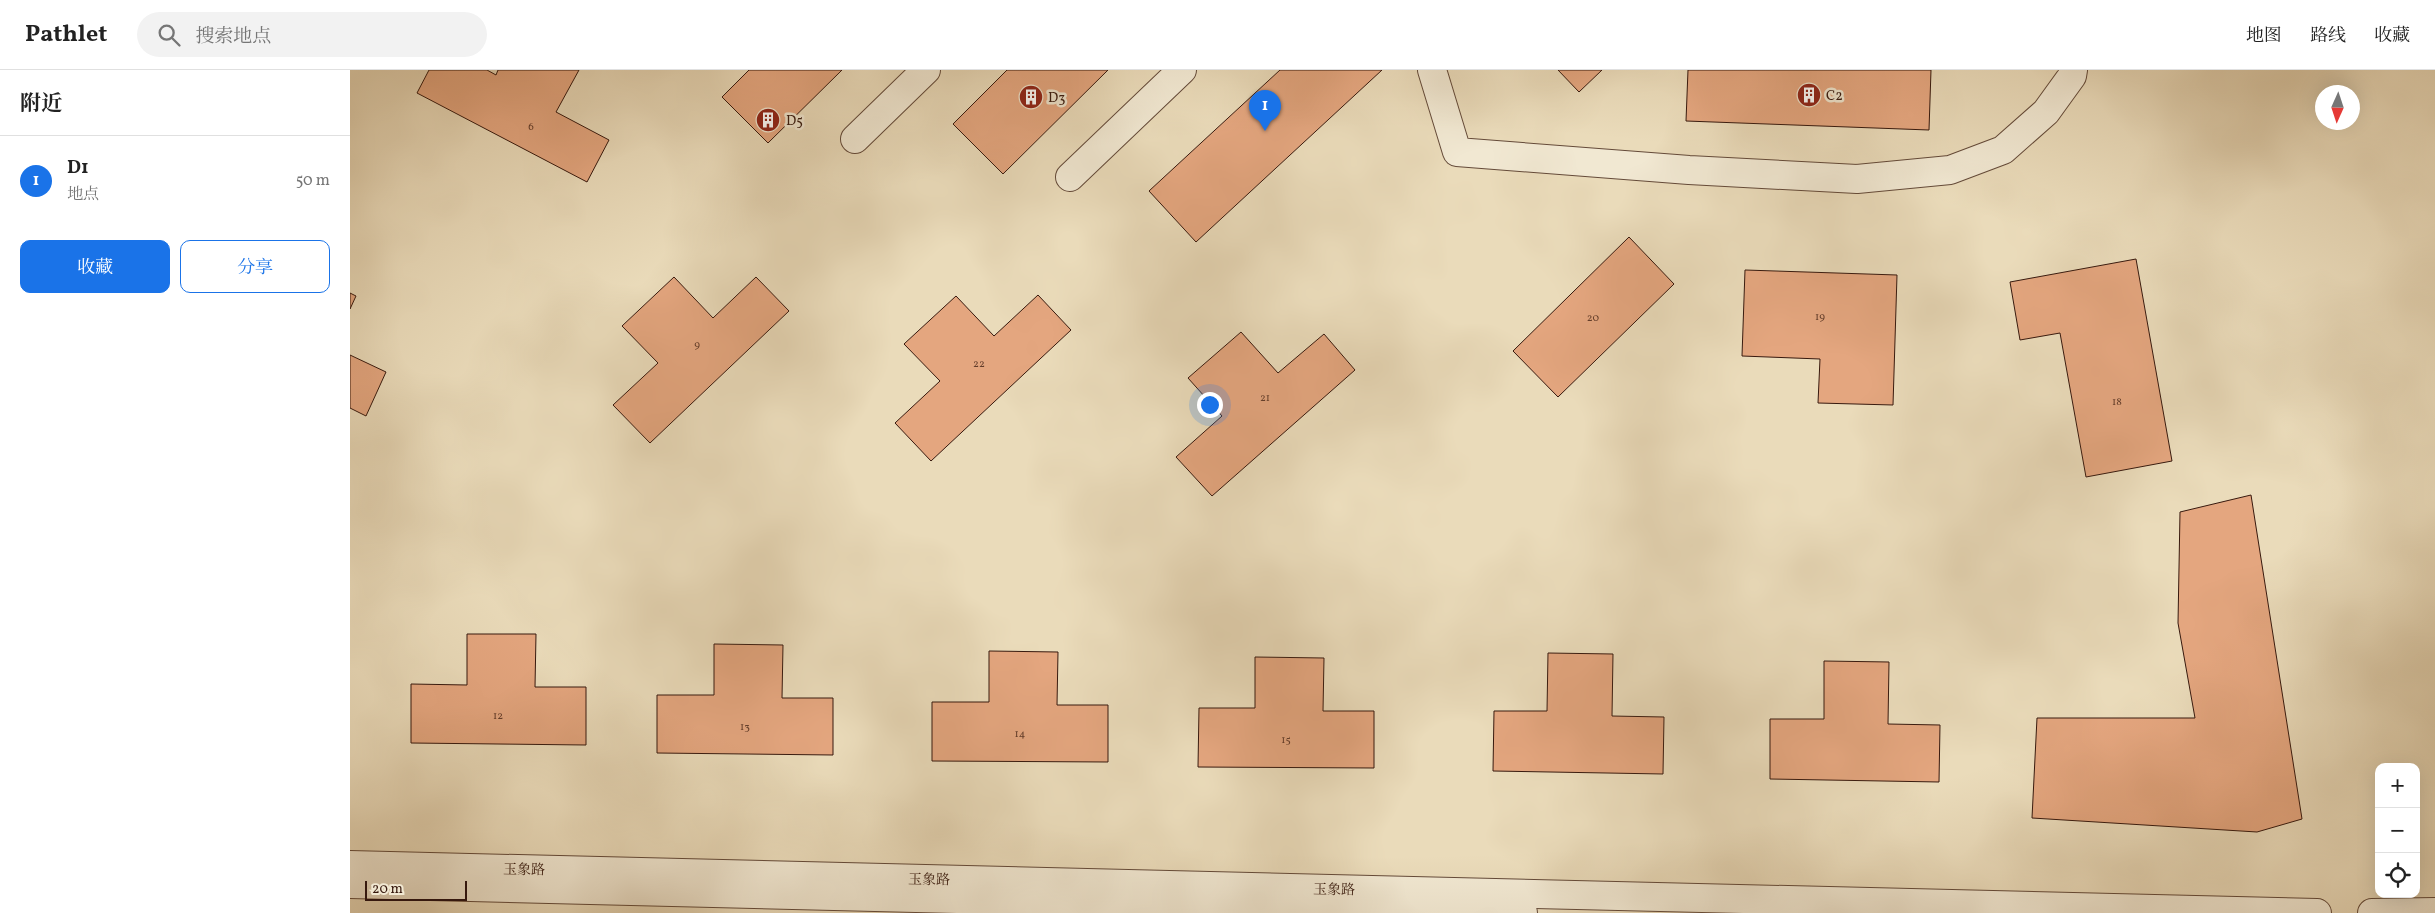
<!DOCTYPE html>
<html lang="zh">
<head>
<meta charset="utf-8">
<style>
	:root { --surface:#fff; --page:#f2f2f2; --text:#222; --muted:#767676; --line:#e0e0e0; --accent:#1a73e8 }
	body { margin:0; font-family:Vollkorn,"Noto Serif SC",serif; background:var(--page); color:var(--text) }
	.controls { position:absolute; right:15px; bottom:15px; display:grid; overflow:hidden; border-radius:10px; box-shadow:0 5px 20px #0002 }
	.controls button { width:45px; height:45px; display:grid; place-items:center; padding:0; border:0; border-bottom:1px solid var(--line); background:var(--surface); color:var(--text); font:25px sans-serif }
	.compass { position:absolute; left:1965px; top:15px; width:45px; height:45px; border-radius:50%; background:var(--surface); box-shadow:0 5px 20px #0002; rotate:183deg }
	.scale { position:absolute; left:15px; bottom:12px; width:102px; box-sizing:border-box; padding-left:5px; border:2px solid #37190e; border-top:0; font-size:14px; line-height:18px; white-space:nowrap; color:#37190e; -webkit-text-stroke:4px #f1e8d2; paint-order:stroke }
	.you { position:absolute; left:859px; top:334px; width:18px; height:18px; margin:-12px; border:4px solid #fff; border-radius:50%; background:#1a73e8; box-shadow:0 0 0 8px #1a73e833 }
	.badge { display:grid; place-items:center; width:32px; height:32px; border-radius:50%; background:var(--accent); color:#fff; font-size:16px; font-weight:700 }
	.pin { position:absolute; translate:-50% -41px; filter:drop-shadow(0 1px 2px #0008) }
	.pin::after { content:''; position:absolute; top:26px; width:18px; height:15px; background:inherit; clip-path:polygon(0 0,100% 0,50% 100%) }
	.list { margin:0; padding:0; list-style:none }
	h2 { display:flex; justify-content:space-between; align-items:center; height:65px; margin:0; padding:0 20px; font-size:21px }
	h2 small { font-size:16px; font-weight:400; color:var(--muted) }
	.list li { display:grid; grid-template-columns:32px 1fr auto; gap:15px; align-items:center; box-sizing:border-box; height:90px; padding:0 20px; border-top:1px solid var(--line) }
	.list b { display:block; font-size:19px; white-space:nowrap }
	.list p { margin:0; font-size:16px; white-space:nowrap; color:var(--muted) }
	.list em { font-size:16px; font-style:normal; color:var(--muted) }
	.actions { display:flex; gap:10px; padding:15px 20px }
	.actions a { flex:1; padding:11px 0; border:1px solid var(--accent); border-radius:10px; text-align:center; font-size:18px; color:var(--accent) }
	.actions .main { background:var(--accent); color:#fff }
	.icon { flex:none; width:28px; height:28px; fill:none; stroke:currentColor; stroke-width:2; stroke-linecap:round; stroke-linejoin:round }
	.map { position:relative; flex:none; width:2085px; height:843px; overflow:hidden }
	header { display:flex; align-items:center; gap:30px; box-sizing:border-box; height:70px; padding:0 25px; background:var(--surface); border-bottom:1px solid var(--line) }
	header strong { font-size:24px }
	nav { display:flex; gap:28px; margin-inline-start:auto; font-size:18px }
	.search { width:350px; height:45px; background:var(--page); display:flex; align-items:center; gap:12px; box-sizing:border-box; padding:0 18px; border-radius:28px; color:var(--muted); font-size:19px }
	main { display:flex }
	aside { flex:1; background:var(--surface) }
	.map>svg:first-child { display:block }
	.building { fill:#e4a67f; stroke:#37190e }
	.lines { fill:none; stroke-linecap:round; stroke-linejoin:round }
	.minor-casing { stroke:#644a39; stroke-width:30 }
	.minor { stroke:#f1e8d2; stroke-width:28 }
	.labels { text-anchor:middle; stroke-width:5; stroke-linejoin:round; paint-order:stroke }
	.number-label { font-size:11px; fill:#623c2a }
	.poi-label { font-size:14px; fill:#37190e; stroke:#f1e8d2; text-anchor:start }
	.street-label { font-size:14px; fill:#37190e; stroke:#f1e8d2 }
</style>
</head>
<body>
<header>
<strong>Pathlet</strong>
<div class="search"><svg class="icon" aria-label="search" viewBox="0 0 24 24"><circle cx="10" cy="10" r="6"/><path d="M15 15l6 6"/></svg>搜索地点</div>
<nav><a>地图</a><a>路线</a><a>收藏</a></nav>
</header>
<main>
<aside>
<h2>附近<small></small></h2>
<ul class="list">
<li><span class="badge">1</span><div><b>D1</b><p>地点</p></div><em>50 m</em></li>
</ul>
<div class="actions"><a class="main">收藏</a><a>分享</a></div>
</aside>
<div class="map">
<svg width="2085" height="843" viewBox="0 0 2085 843">
	<rect width="100%" height="100%" fill="#eadbba"/>
	<filter id="stains"><feTurbulence type="fractalNoise" baseFrequency=".004" numOctaves="4"/><feColorMatrix values="0 0 0 0 .2 0 0 0 0 .09 0 0 0 0 .02 0 0 0 .5 -.17"/></filter>
	<radialGradient id="worn" r=".72"><stop offset=".6" stop-color="#630" stop-opacity="0"/><stop offset="1" stop-color="#630" stop-opacity=".3"/></radialGradient>
	<!-- building -->
	<g class="building">
		<polygon points="79,0 137,0 146,5 148,0 229,0 206,42 259,70 237,112 67,23"/>
		<polygon points="399,0 492,0 418,73 372,27"/>
		<polygon points="657,0 758,0 653,104 603,54"/>
		<polygon points="930,0 1032,0 846,172 799,121"/>
		<polygon points="1208,0 1252,0 1229,22"/>
		<polygon points="1338,0 1581,0 1579,60 1336,51"/>
		<polygon points="1279,167 1324,214 1208,327 1163,281"/>
		<polygon points="1786,189 1822,391 1736,407 1710,263 1670,270 1660,212"/>
		<polygon points="1395,200 1547,205 1543,335 1468,333 1470,289 1392,286"/>
		<polygon points="324,207 363,248 406,207 439,241 300,373 263,335 308,293 272,256"/>
		<polygon points="0,223 6,226 0,239"/>
		<polygon points="688,225 721,260 581,391 545,353 590,311 554,274 606,226 644,266"/>
		<polygon points="891,262 928,303 974,264 1005,300 862,426 826,387 872,346 838,308"/>
		<polygon points="0,285 36,302 16,346 0,338"/>
		<polygon points="1901,425 1952,749 1907,762 1682,748 1687,648 1845,648 1828,553 1830,442"/>
		<polygon points="117,564 186,564 185,617 236,617 236,675 61,673 61,614 117,615"/>
		<polygon points="364,574 433,575 432,628 483,628 483,685 307,683 307,625 364,625"/>
		<polygon points="639,581 708,582 707,635 758,635 758,692 582,691 582,632 639,632"/>
		<polygon points="1198,583 1263,584 1262,646 1314,647 1313,704 1143,701 1144,641 1197,641"/>
		<polygon points="905,587 974,588 973,641 1024,641 1024,698 848,697 849,638 905,638"/>
		<polygon points="1474,591 1539,592 1538,654 1590,655 1589,712 1420,709 1420,649 1474,649"/>
	</g>
	<g class="lines">
		<!-- minor casing -->
		<g class="minor-casing">
			<g id="minor">
				<polyline points="1082,0 1107,82 1339,100 1507,109 1600,100 1653,80 1696,42 1722,6 1723,0"/>
				<polyline points="505,69 576,0"/>
				<polyline points="720,107 832,0"/>
				<polyline points="0,795 1967,843"/>
				<polyline points="0,814 1173,843"/>
				<polyline points="2022,843 2085,842"/>
			</g>
		</g>
		<!-- minor -->
		<use href="#minor" class="minor"/>
	</g>
	<!-- icons -->
	<defs>
		<g id="building-disc" transform="scale(1.25)"><circle r="9.5" fill="#8f2418" stroke="#f1e8d2"/><path d="M-4-6H4V6H1V3H-1V6H-4ZM-2.5-4.3h1.7v1.8h-1.7ZM.8-4.3h1.7v1.8H.8ZM-2.5-1h1.7V.8h-1.7ZM.8-1h1.7V.8H.8Z" fill="#fff"/></g>
	</defs>
	<g fill-rule="evenodd">
		<use href="#building-disc" x="1459" y="25"/>
		<use href="#building-disc" x="681" y="27"/>
		<use href="#building-disc" x="418" y="50"/>
	</g>
	<g class="labels">
		<!-- number labels -->
		<g class="number-label">
			<text x="181" y="60">6</text>
			<text x="1470" y="250">19</text>
			<text x="1243" y="251">20</text>
			<text x="347" y="278">9</text>
			<text x="629" y="297">22</text>
			<text x="915" y="331">21</text>
			<text x="1767" y="335">18</text>
			<text x="148" y="649">12</text>
			<text x="395" y="660">13</text>
			<text x="670" y="667">14</text>
			<text x="936" y="673">15</text>
		</g>
		<!-- poi labels -->
		<g class="poi-label">
			<text x="1476" y="30">C2</text>
			<text x="698" y="32">D3</text>
			<text x="436" y="55">D5</text>
		</g>
		<!-- street labels -->
		<g class="street-label">
			<text transform="translate(174 799) rotate(1)" y="5">玉象路</text>
			<text transform="translate(579 809) rotate(1)" y="5">玉象路</text>
			<text transform="translate(984 819) rotate(1)" y="5">玉象路</text>
		</g>
	</g>
	<rect width="100%" height="100%" filter="url(#stains)"/>
	<rect width="100%" height="100%" fill="url(#worn)"/>
</svg>
<div class="controls">
<button>+</button>
<button>−</button>
<button><svg class="icon" aria-label="locate" viewBox="0 0 24 24"><circle cx="12" cy="12" r="6"/><path d="M12 2v4M12 18v4M2 12h4M18 12h4"/></svg></button>
</div>
<svg class="compass" viewBox="-18 -18 36 36"><path d="M0-13l5 13h-10z" fill="#e53935"/><path d="M0 13l5-13h-10z" fill="#767676"/></svg>
<div class="scale">20 m</div>
<div class="you"></div>
<div class="pin badge" style="left:915px;top:61px">1</div>
</div>
</main>
</body>
</html>
